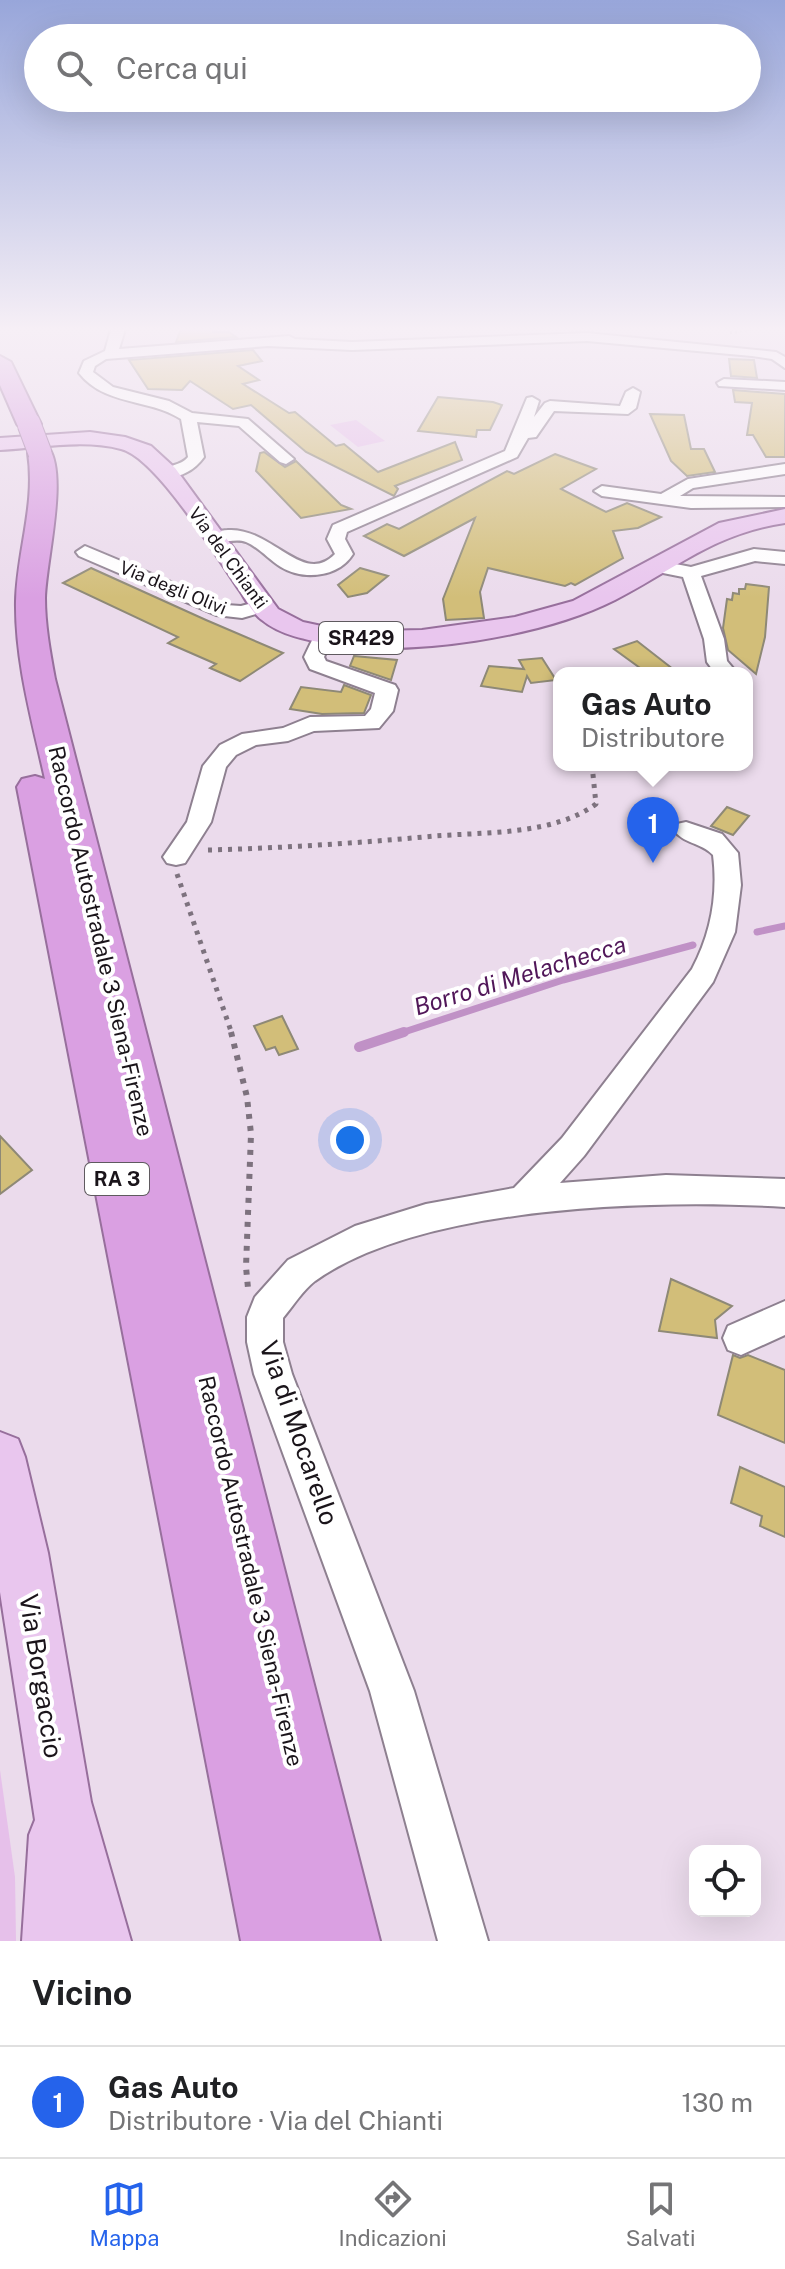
<!DOCTYPE html>
<html lang="it">
<head>
<meta charset="utf-8">
<style>
	:root { --surface:#fff; --page:#f2f2f2; --text:#202124; --muted:#757577; --line:#e0e0e0; --accent:#2563eb }
	body { margin:0; font-family:"Public Sans",sans-serif; background:var(--page); color:var(--text) }
	.controls { position:absolute; right:24px; bottom:24px; display:grid; overflow:hidden; border-radius:16px; box-shadow:0 8px 32px #0002 }
	.controls button { width:72px; height:72px; display:grid; place-items:center; padding:0; border:0; border-bottom:2px solid var(--line); background:var(--surface); color:var(--text); font:40px sans-serif }
	.you { position:absolute; left:350px; top:1140px; width:28px; height:28px; margin:-20px; border:6px solid #fff; border-radius:50%; background:#1a73e8; box-shadow:0 0 0 12px #1a73e833 }
	.badge { display:grid; place-items:center; width:52px; height:52px; border-radius:50%; background:var(--accent); color:#fff; font-size:26px; font-weight:700 }
	.pin { position:absolute; translate:-50% -66px; filter:drop-shadow(0 2px 4px #0008) }
	.pin::after { content:''; position:absolute; top:42px; width:28px; height:24px; background:inherit; clip-path:polygon(0 0,100% 0,50% 100%) }
	.popup { position:absolute; left:553px; top:667px; width:200px; height:104px; box-sizing:border-box; display:grid; place-content:center; border-radius:16px; background:var(--surface); filter:drop-shadow(0 2px 6px #0005); font-size:26px; white-space:nowrap; color:var(--muted) }
	.popup b { font-size:30px; color:var(--text) }
	.popup::after { content:''; position:absolute; left:50%; top:100%; margin-left:-16px; border:16px solid transparent; border-top-color:var(--surface) }
	.list { margin:0; padding:0; list-style:none }
	h2 { display:flex; justify-content:space-between; align-items:center; height:104px; margin:0; padding:0 32px; font-size:34px }
	h2 small { font-size:26px; font-weight:400; color:var(--muted) }
	.list li { display:grid; grid-template-columns:52px 1fr auto; gap:24px; align-items:center; box-sizing:border-box; height:112px; padding:0 32px; border-top:2px solid var(--line) }
	.list b { display:block; font-size:30px; white-space:nowrap }
	.list p { margin:0; font-size:26px; white-space:nowrap; color:var(--muted) }
	.list em { font-size:26px; font-style:normal; color:var(--muted) }
	.icon { flex:none; width:44px; height:44px; fill:none; stroke:currentColor; stroke-width:2; stroke-linecap:round; stroke-linejoin:round }
	.map { position:relative; flex:none; width:785px; height:1941px; overflow:hidden }
	.search { position:absolute; background:var(--surface); box-shadow:0 8px 32px #0002; left:24px; right:24px; top:24px; height:88px; display:flex; align-items:center; gap:20px; box-sizing:border-box; padding:0 28px; border-radius:44px; color:var(--muted); font-size:30px }
	.sheet { height:216px; background:var(--surface) }
	nav { display:flex; justify-content:space-around; align-items:center; box-sizing:border-box; height:112px; border-top:2px solid var(--line); background:var(--surface); font-size:22px; color:var(--muted) }
	nav a { display:grid; justify-items:center; gap:4px }
	nav .on { color:var(--accent) }
	.map>svg:first-child { display:block }
	.green { fill:#e6c0ea }
	.lines { fill:none; stroke-linecap:round; stroke-linejoin:round }
	.stream-far1 { stroke:#c091c6; stroke-width:7 }
	.stream { stroke:#c091c6; stroke-width:10 }
	.building { fill:#d2be79; stroke:#8e8976; stroke-width:2 }
	.minor-casing { stroke:#8e8090; stroke-width:4 }
	.major-casing { stroke:#976f9c; stroke-width:4 }
	.highway-casing { stroke:#976f9c; stroke-width:4 }
	.path-far2 { stroke:#7d727e; stroke-width:3; stroke-dasharray:2 3; stroke-linecap:butt }
	.path-far1 { stroke:#7d727e; stroke-width:5; stroke-dasharray:4 6; stroke-linecap:butt }
	.path { stroke:#7d727e; stroke-width:6; stroke-dasharray:5 7; stroke-linecap:butt }
	.minor { fill:#fff; fill-rule:evenodd }
	.major { fill:#e9c6ee; fill-rule:evenodd }
	.highway { fill:#daa0e2; fill-rule:evenodd }
	.highway-bridge-casing { stroke:#976f9c; stroke-width:25; stroke-linecap:butt }
	.highway-bridge { stroke:#daa0e2; stroke-width:23 }
	.labels { text-anchor:middle; stroke-width:8; stroke-linejoin:round; paint-order:stroke }
	.far-street-label { font-size:18px; fill:#1a141a; stroke:#fff }
	.shield { fill:#fff; stroke:#5f5a5f; stroke-width:2 }
	.shield-label { font-size:20px; font-weight:bold; fill:#1a141a }
	.street-label { font-size:22px; fill:#1a141a; stroke:#fff }
	.water-label { font-size:24px; font-style:italic; fill:#511759; stroke:#fff }
	.near-street-label { font-size:26px; fill:#1a141a; stroke:#fff }
</style>
</head>
<body>
<div class="map">
<svg width="785" height="1941" viewBox="0 0 785 1941">
	<rect width="100%" height="100%" fill="#ebdbec"/>
	<!-- green -->
	<g class="green">
		<polygon points="356,420 385,441 358,447 330,425"/>
		<polygon points="0,1770 15,1877 16,1941 0,1941"/>
	</g>
	<g class="lines">
		<!-- stream-far1 -->
		<g class="stream-far1">
			<polyline points="757,932 785,926"/>
			<polyline points="398,1034 563,980 693,945"/>
		</g>
		<!-- stream -->
		<polyline class="stream" points="359,1047 404,1032"/>
	</g>
	<!-- building -->
	<g class="building">
		<polygon points="182,326 215,326 213,332 229,332 236,337 176,342"/>
		<polygon points="253,350 262,361 238,366 259,380 243,384 289,413 295,412 336,446 344,444 378,472 455,442 462,460 395,486 398,489 394,496 306,452 251,405 233,409 190,381 182,390 148,389 129,360"/>
		<polygon points="729,359 754,360 757,378 731,376"/>
		<polygon points="733,390 785,394 785,457 766,457 753,435 747,435 752,403 735,402"/>
		<polygon points="438,397 493,402 502,405 490,430 477,430 476,437 418,431"/>
		<polygon points="650,414 684,415 691,449 704,449 715,472 687,476 671,461"/>
		<polygon points="264,452 285,467 296,461 341,505 351,509 301,518 256,471 260,453"/>
		<polygon points="555,454 596,469 561,489 606,512 627,503 661,517 638,528 613,531 623,558 575,585 571,583 565,586 488,568 480,592 484,618 446,620 443,599 475,518 404,556 364,536 387,524 399,529 507,471 514,474"/>
		<polygon points="91,568 206,620 283,653 240,681 210,668 216,664 168,643 178,637 63,583"/>
		<polygon points="360,568 388,576 367,593 348,597 338,585"/>
		<polygon points="746,584 769,587 765,637 756,674 728,650 723,628 727,599 732,600 733,593 739,594 739,589 745,589"/>
		<polygon points="637,641 678,673 647,673 614,649"/>
		<polygon points="354,656 397,660 391,680 350,666"/>
		<polygon points="542,658 556,680 531,683 527,676 522,692 481,686 489,666 524,669 519,660"/>
		<polygon points="344,685 371,695 364,713 322,714 290,709 301,687 341,692"/>
		<polygon points="727,807 749,816 733,835 711,826"/>
		<polygon points="282,1016 298,1049 279,1055 275,1047 266,1050 254,1026"/>
		<polygon points="0,1136 32,1170 0,1194"/>
		<polygon points="671,1279 732,1306 715,1320 717,1338 659,1331"/>
		<polygon points="733,1355 740,1358 748,1355 785,1370 785,1443 718,1415"/>
		<polygon points="740,1467 785,1487 785,1537 760,1526 762,1516 731,1503"/>
	</g>
	<g class="lines">
		<!-- minor casing -->
		<g class="minor-casing">
			<g id="minor">
				<path d="M112,326H126L119,349L289,336L295,339L352,342L587,333L776,352L785,357V368L772,359L752,356L587,341L352,350L268,346L106,359L95,366L93,372L113,387L169,401L192,413L248,419L294,459L286,464L280,462L239,426L197,422L204,457C194,471 179,479 161,477L159,473C166,464 180,467 188,457L181,419C148,398 105,406 79,373L84,361L105,351Z"/>
				<polygon points="724,379 785,382 785,390 719,386 717,383"/>
				<path d="M633,388L640,392L636,408L628,414L554,411L536,437L528,438L517,457L347,532L345,539L353,554C339,577 304,581 281,567C269,560 260,548 246,542C232,537 216,548 205,537C211,531 219,531 228,530C272,527 303,587 335,554L327,539L333,525L505,451L527,398L532,397L539,401L534,417L545,403L550,401L620,406L626,392Z"/>
				<polygon points="785,464 785,474 693,488 680,496 785,497 785,507 691,508 602,496 594,491 602,486 661,494 688,479"/>
				<polygon points="85,546 226,605 241,606 263,600 273,606 270,610 242,618 216,615 79,556 76,552"/>
				<polygon points="754,549 785,552 785,564 755,561 701,576 724,639 727,661 737,673 715,673 707,662 704,639 683,577 648,570 646,566 655,560 691,567"/>
				<polygon points="323,630 333,636 324,657 326,661 395,685 398,690 393,711 379,728 314,731 288,741 256,745 236,755 226,767 211,822 185,863 176,865 167,863 163,857 187,822 203,766 220,745 242,734 283,728 310,717 365,716 371,709 375,693 310,669 304,657 316,632"/>
				<path d="M686,822L722,834L738,853L741,885L735,932L713,982L584,1156L560,1183L666,1175L785,1179V1207C656,1199 422,1205 315,1281C303,1290 293,1306 283,1318V1342L292,1374L414,1691L488,1941H438L370,1691L254,1374L247,1342V1317L255,1297L288,1260L355,1226L426,1204L514,1188L562,1138L692,969C711,933 718,895 713,855C702,843 682,843 674,830L677,824Z"/>
				<polygon points="785,1301 785,1335 741,1355 728,1350 723,1338 728,1326"/>
			</g>
		</g>
		<!-- major casing -->
		<g class="major-casing">
			<g id="major">
				<path d="M90,432L125,437L151,446L175,468L278,609L303,622L331,628L375,631L422,630L515,617L573,601L719,523L785,509V523C715,533 675,569 615,600C542,637 411,657 330,644C307,640 280,635 262,620C253,614 246,600 240,591C217,558 157,458 121,449C83,439 39,448 0,450V438Z"/>
				<polygon points="0,1432 18,1439 25,1457 48,1553 91,1802 131,1941 22,1941 29,1835 35,1820 0,1592"/>
			</g>
		</g>
		<!-- highway casing -->
		<g class="highway-casing">
			<g id="highway">
				<polygon points="0,356 11,362 41,424 37,429 21,429 17,424 0,385"/>
				<path d="M40,446L49,448C68,477 46,561 45,598C45,625 50,652 55,679L380,1941H241L17,787L22,779L35,776L45,779C32,720 15,661 16,601C17,551 36,504 28,453L31,448Z"/>
			</g>
		</g>
		<!-- path-far2 -->
		<polyline class="path-far2" points="730,333 768,326"/>
		<!-- path-far1 -->
		<g class="path-far1">
			<path d="M208,850C284,848 359,843 435,836C486,832 554,835 596,804L592,765"/>
			<polyline points="177,874 232,1034"/>
		</g>
		<!-- path -->
		<polyline class="path" points="231,1032 247,1097 251,1134 246,1267 248,1288"/>
		<!-- minor -->
		<use href="#minor" class="minor"/>
		<!-- major -->
		<use href="#major" class="major"/>
		<!-- highway -->
		<use href="#highway" class="highway"/>
		<!-- highway-bridge casing -->
		<g class="highway-bridge-casing">
			<polyline id="highway-bridge" points="29,424 40,453"/>
		</g>
		<!-- highway-bridge -->
		<use href="#highway-bridge" class="highway-bridge"/>
	</g>
	<!-- sky -->
	<linearGradient id="sky" x2="0" y2="1"><stop stop-color="#98a6da"/><stop offset="0.55" stop-color="#f6eff6"/><stop offset="1" stop-color="#f6eff6" stop-opacity="0"/></linearGradient>
	<rect width="785" height="598" fill="url(#sky)"/>
	<g class="labels">
		<!-- far-street labels -->
		<g class="far-street-label">
			<text transform="translate(228 558) rotate(54)" y="6">Via del Chianti</text>
			<text transform="translate(173 588) rotate(22)" y="6">Via degli Olivi</text>
		</g>
		<!-- shield labels -->
		<g class="shield">
			<rect x="319" y="622" width="84" height="32" rx="6"/>
			<rect x="85" y="1163" width="64" height="32" rx="6"/>
		</g>
		<g class="shield-label">
			<text x="361" y="645">SR429</text>
			<text x="117" y="1186">RA 3</text>
		</g>
		<!-- street labels -->
		<g class="street-label">
			<text transform="translate(101 941) rotate(77)" y="8">Raccordo Autostradale 3 Siena-Firenze</text>
			<text transform="translate(251 1571) rotate(77)" y="8">Raccordo Autostradale 3 Siena-Firenze</text>
		</g>
		<!-- water labels -->
		<g class="water-label">
			<text transform="translate(520 976) rotate(-17)" y="8">Borro di Melachecca</text>
		</g>
		<!-- near-street labels -->
		<g class="near-street-label">
			<text transform="translate(299 1433) rotate(71)" y="9">Via di Mocarello</text>
			<text transform="translate(41 1676) rotate(81)" y="9">Via Borgaccio</text>
		</g>
	</g>
</svg>
<div class="controls">
<button><svg class="icon" aria-label="locate" viewBox="0 0 24 24"><circle cx="12" cy="12" r="6"/><path d="M12 2v4M12 18v4M2 12h4M18 12h4"/></svg></button>
</div>
<div class="you"></div>
<div class="pin badge" style="left:653px;top:863px">1</div>
<div class="popup"><b>Gas Auto</b>Distributore</div>
<div class="search"><svg class="icon" aria-label="search" viewBox="0 0 24 24"><circle cx="10" cy="10" r="6"/><path d="M15 15l6 6"/></svg>Cerca qui</div>
</div>
<section class="sheet">
<h2>Vicino<small></small></h2>
<ul class="list">
<li><span class="badge">1</span><div><b>Gas Auto</b><p>Distributore · Via del Chianti</p></div><em>130 m</em></li>
</ul>
</section>
<nav>
<a class="on"><svg class="icon" aria-label="map" viewBox="0 0 24 24"><path d="M3 6l6-2 6 2 6-2v14l-6 2-6-2-6 2zM9 4v14M15 6v14"/></svg>Mappa</a>
<a><svg class="icon" aria-label="directions" viewBox="0 0 24 24"><path d="M12 3l9 9-9 9-9-9zM9 14v-3h6M13 9l2 2-2 2"/></svg>Indicazioni</a>
<a><svg class="icon" aria-label="saved" viewBox="0 0 24 24"><path d="M7 4h10v16l-5-4-5 4z"/></svg>Salvati</a>
</nav>
</body>
</html>
